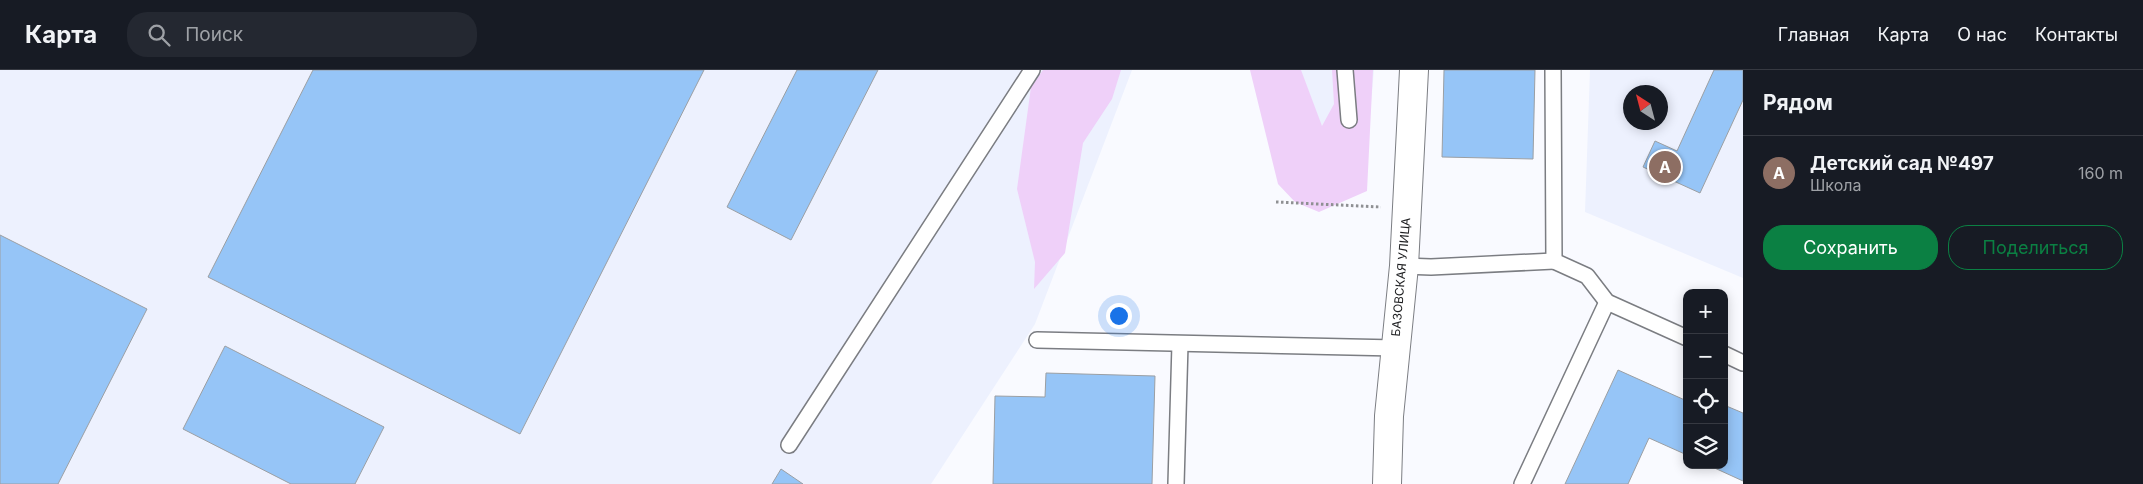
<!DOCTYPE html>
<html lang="ru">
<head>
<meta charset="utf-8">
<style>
	:root { --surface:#171b24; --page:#242831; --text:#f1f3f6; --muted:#9ea1a6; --line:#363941; --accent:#0b8043 }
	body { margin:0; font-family:Inter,sans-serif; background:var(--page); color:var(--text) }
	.controls { position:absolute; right:15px; bottom:15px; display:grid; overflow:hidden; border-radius:10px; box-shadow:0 2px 12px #0003 }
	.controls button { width:45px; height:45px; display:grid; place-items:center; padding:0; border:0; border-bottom:1px solid var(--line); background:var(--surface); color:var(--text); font:25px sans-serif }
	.compass { position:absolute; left:1623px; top:15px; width:45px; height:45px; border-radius:50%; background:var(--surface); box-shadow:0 2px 12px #0003; rotate:324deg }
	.you { position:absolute; left:1118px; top:245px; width:18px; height:18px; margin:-12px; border:4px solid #fff; border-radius:50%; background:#1a73e8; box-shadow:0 0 0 8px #1a73e833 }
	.badge { display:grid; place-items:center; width:32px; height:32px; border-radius:50%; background:var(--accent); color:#fff; font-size:16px; font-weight:700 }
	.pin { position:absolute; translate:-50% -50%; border:2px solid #fff; box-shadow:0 1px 5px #0006 }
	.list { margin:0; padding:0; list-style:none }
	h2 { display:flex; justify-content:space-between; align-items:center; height:65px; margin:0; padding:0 20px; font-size:21px }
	h2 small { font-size:16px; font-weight:400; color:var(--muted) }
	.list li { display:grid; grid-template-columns:32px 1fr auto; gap:15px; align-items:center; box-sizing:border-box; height:75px; padding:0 20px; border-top:1px solid var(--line) }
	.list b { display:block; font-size:19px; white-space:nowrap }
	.list p { margin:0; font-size:16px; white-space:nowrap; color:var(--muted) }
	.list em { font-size:16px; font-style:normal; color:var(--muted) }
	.actions { display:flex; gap:10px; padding:15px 20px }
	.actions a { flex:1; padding:11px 0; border:1px solid var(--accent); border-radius:20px; text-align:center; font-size:18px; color:var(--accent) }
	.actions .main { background:var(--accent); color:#fff }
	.icon { flex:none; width:28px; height:28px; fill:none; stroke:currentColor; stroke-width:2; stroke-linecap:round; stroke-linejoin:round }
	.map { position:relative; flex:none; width:1743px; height:414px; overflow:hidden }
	header { display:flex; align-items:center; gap:30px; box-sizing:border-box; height:70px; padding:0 25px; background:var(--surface); border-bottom:1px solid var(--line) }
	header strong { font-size:24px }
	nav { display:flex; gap:28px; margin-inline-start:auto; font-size:18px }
	.search { width:350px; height:45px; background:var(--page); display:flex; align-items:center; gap:12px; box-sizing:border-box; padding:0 18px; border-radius:20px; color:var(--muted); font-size:19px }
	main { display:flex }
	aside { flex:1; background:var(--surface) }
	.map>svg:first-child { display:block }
	.built { fill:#edf1fe; fill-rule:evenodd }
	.green { fill:#efd0f9 }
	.building { fill:#96c5f7; stroke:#9b9fa3 }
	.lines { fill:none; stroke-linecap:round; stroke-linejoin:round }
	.lane-casing { stroke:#7b7d82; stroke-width:18 }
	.street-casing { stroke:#7b7d82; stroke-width:30 }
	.path { stroke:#8f9093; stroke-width:3; stroke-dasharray:2.5 2.5; stroke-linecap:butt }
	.lane { stroke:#fff; stroke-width:15 }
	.street { stroke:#fff; stroke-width:28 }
	.labels { text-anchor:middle; stroke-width:4.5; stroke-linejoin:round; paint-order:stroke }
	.street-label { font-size:12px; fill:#1e1f21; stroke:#fff }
</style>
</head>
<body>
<header>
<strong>Карта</strong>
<div class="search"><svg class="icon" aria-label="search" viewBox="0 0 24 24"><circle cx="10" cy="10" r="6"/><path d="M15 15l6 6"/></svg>Поиск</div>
<nav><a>Главная</a><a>Карта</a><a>О нас</a><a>Контакты</a></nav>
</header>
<main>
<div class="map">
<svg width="1743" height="414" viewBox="0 0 1743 414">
	<rect width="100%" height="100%" fill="#f9faff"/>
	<!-- built -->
	<g class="built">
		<polygon points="0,0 1132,0 1035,254 931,414 0,414"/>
		<polygon points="1293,0 1374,0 1364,112 1333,112"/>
		<path d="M1590,0H1743V208L1585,142ZM1630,22H1660V52H1630Z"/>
	</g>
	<!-- green -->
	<g class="green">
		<polygon points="1043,0 1121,0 1112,29 1083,73 1065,183 1034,219 1035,192 1017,119 1031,17"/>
		<polygon points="1250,0 1301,0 1322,56 1334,34 1332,0 1373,0 1367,121 1319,142 1295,132 1278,114"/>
	</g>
	<!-- building -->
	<g class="building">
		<polygon points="313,0 704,0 520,364 208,207"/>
		<polygon points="797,0 878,0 791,170 727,137"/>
		<polygon points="1444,0 1535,0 1533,89 1442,87"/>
		<polygon points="1714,0 1743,0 1743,30 1700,123 1643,97 1655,71 1677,81"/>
		<polygon points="0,165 147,239 58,414 0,414"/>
		<polygon points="225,276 384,357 355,414 291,414 183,359"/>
		<polygon points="1618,300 1687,331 1687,385 1649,368 1628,414 1565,414"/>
		<polygon points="1046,303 1155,306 1152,414 993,414 995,326 1045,327"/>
		<polygon points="1724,335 1743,343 1743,411 1708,395 1724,395"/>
		<polygon points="781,399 803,414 772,414"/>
	</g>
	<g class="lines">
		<!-- lane casing -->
		<g class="lane-casing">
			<g id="lane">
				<polyline points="1345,0 1349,50"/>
				<polyline points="1553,0 1554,191 1587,206 1607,232 1687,268"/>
				<polyline points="1404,196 1431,197 1554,191"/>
				<polyline points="1037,270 1396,278"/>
				<polyline points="1724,284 1743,293"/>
				<polyline points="789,375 1032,0"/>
				<polyline points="1176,414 1180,274"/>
				<polyline points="1522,414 1607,232"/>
			</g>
		</g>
		<!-- street casing -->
		<g class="street-casing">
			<polyline id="street" points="1387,414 1389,346 1404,196 1414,0"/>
		</g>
		<!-- path -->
		<polyline class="path" points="1276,132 1381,137"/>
		<!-- lane -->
		<use href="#lane" class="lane"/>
		<!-- street -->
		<use href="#street" class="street"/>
	</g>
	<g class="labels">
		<!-- street labels -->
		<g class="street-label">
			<text transform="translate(1401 207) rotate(-85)" y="4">БАЗОВСКАЯ УЛИЦА</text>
		</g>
	</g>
</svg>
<div class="controls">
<button>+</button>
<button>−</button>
<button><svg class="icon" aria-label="locate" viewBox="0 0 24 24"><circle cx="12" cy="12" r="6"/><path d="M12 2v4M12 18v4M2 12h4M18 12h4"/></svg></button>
<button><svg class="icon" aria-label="layers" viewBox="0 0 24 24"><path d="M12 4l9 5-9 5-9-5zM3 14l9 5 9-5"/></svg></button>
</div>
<svg class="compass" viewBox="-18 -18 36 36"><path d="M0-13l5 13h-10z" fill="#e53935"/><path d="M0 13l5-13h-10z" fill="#9ea1a6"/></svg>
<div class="you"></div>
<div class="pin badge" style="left:1665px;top:97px;background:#8d6e63">A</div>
</div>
<aside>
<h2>Рядом<small></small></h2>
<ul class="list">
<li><span class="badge" style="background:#8d6e63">A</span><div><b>Детский сад №497</b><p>Школа</p></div><em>160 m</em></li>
</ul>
<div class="actions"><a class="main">Сохранить</a><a>Поделиться</a></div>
</aside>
</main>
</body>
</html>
